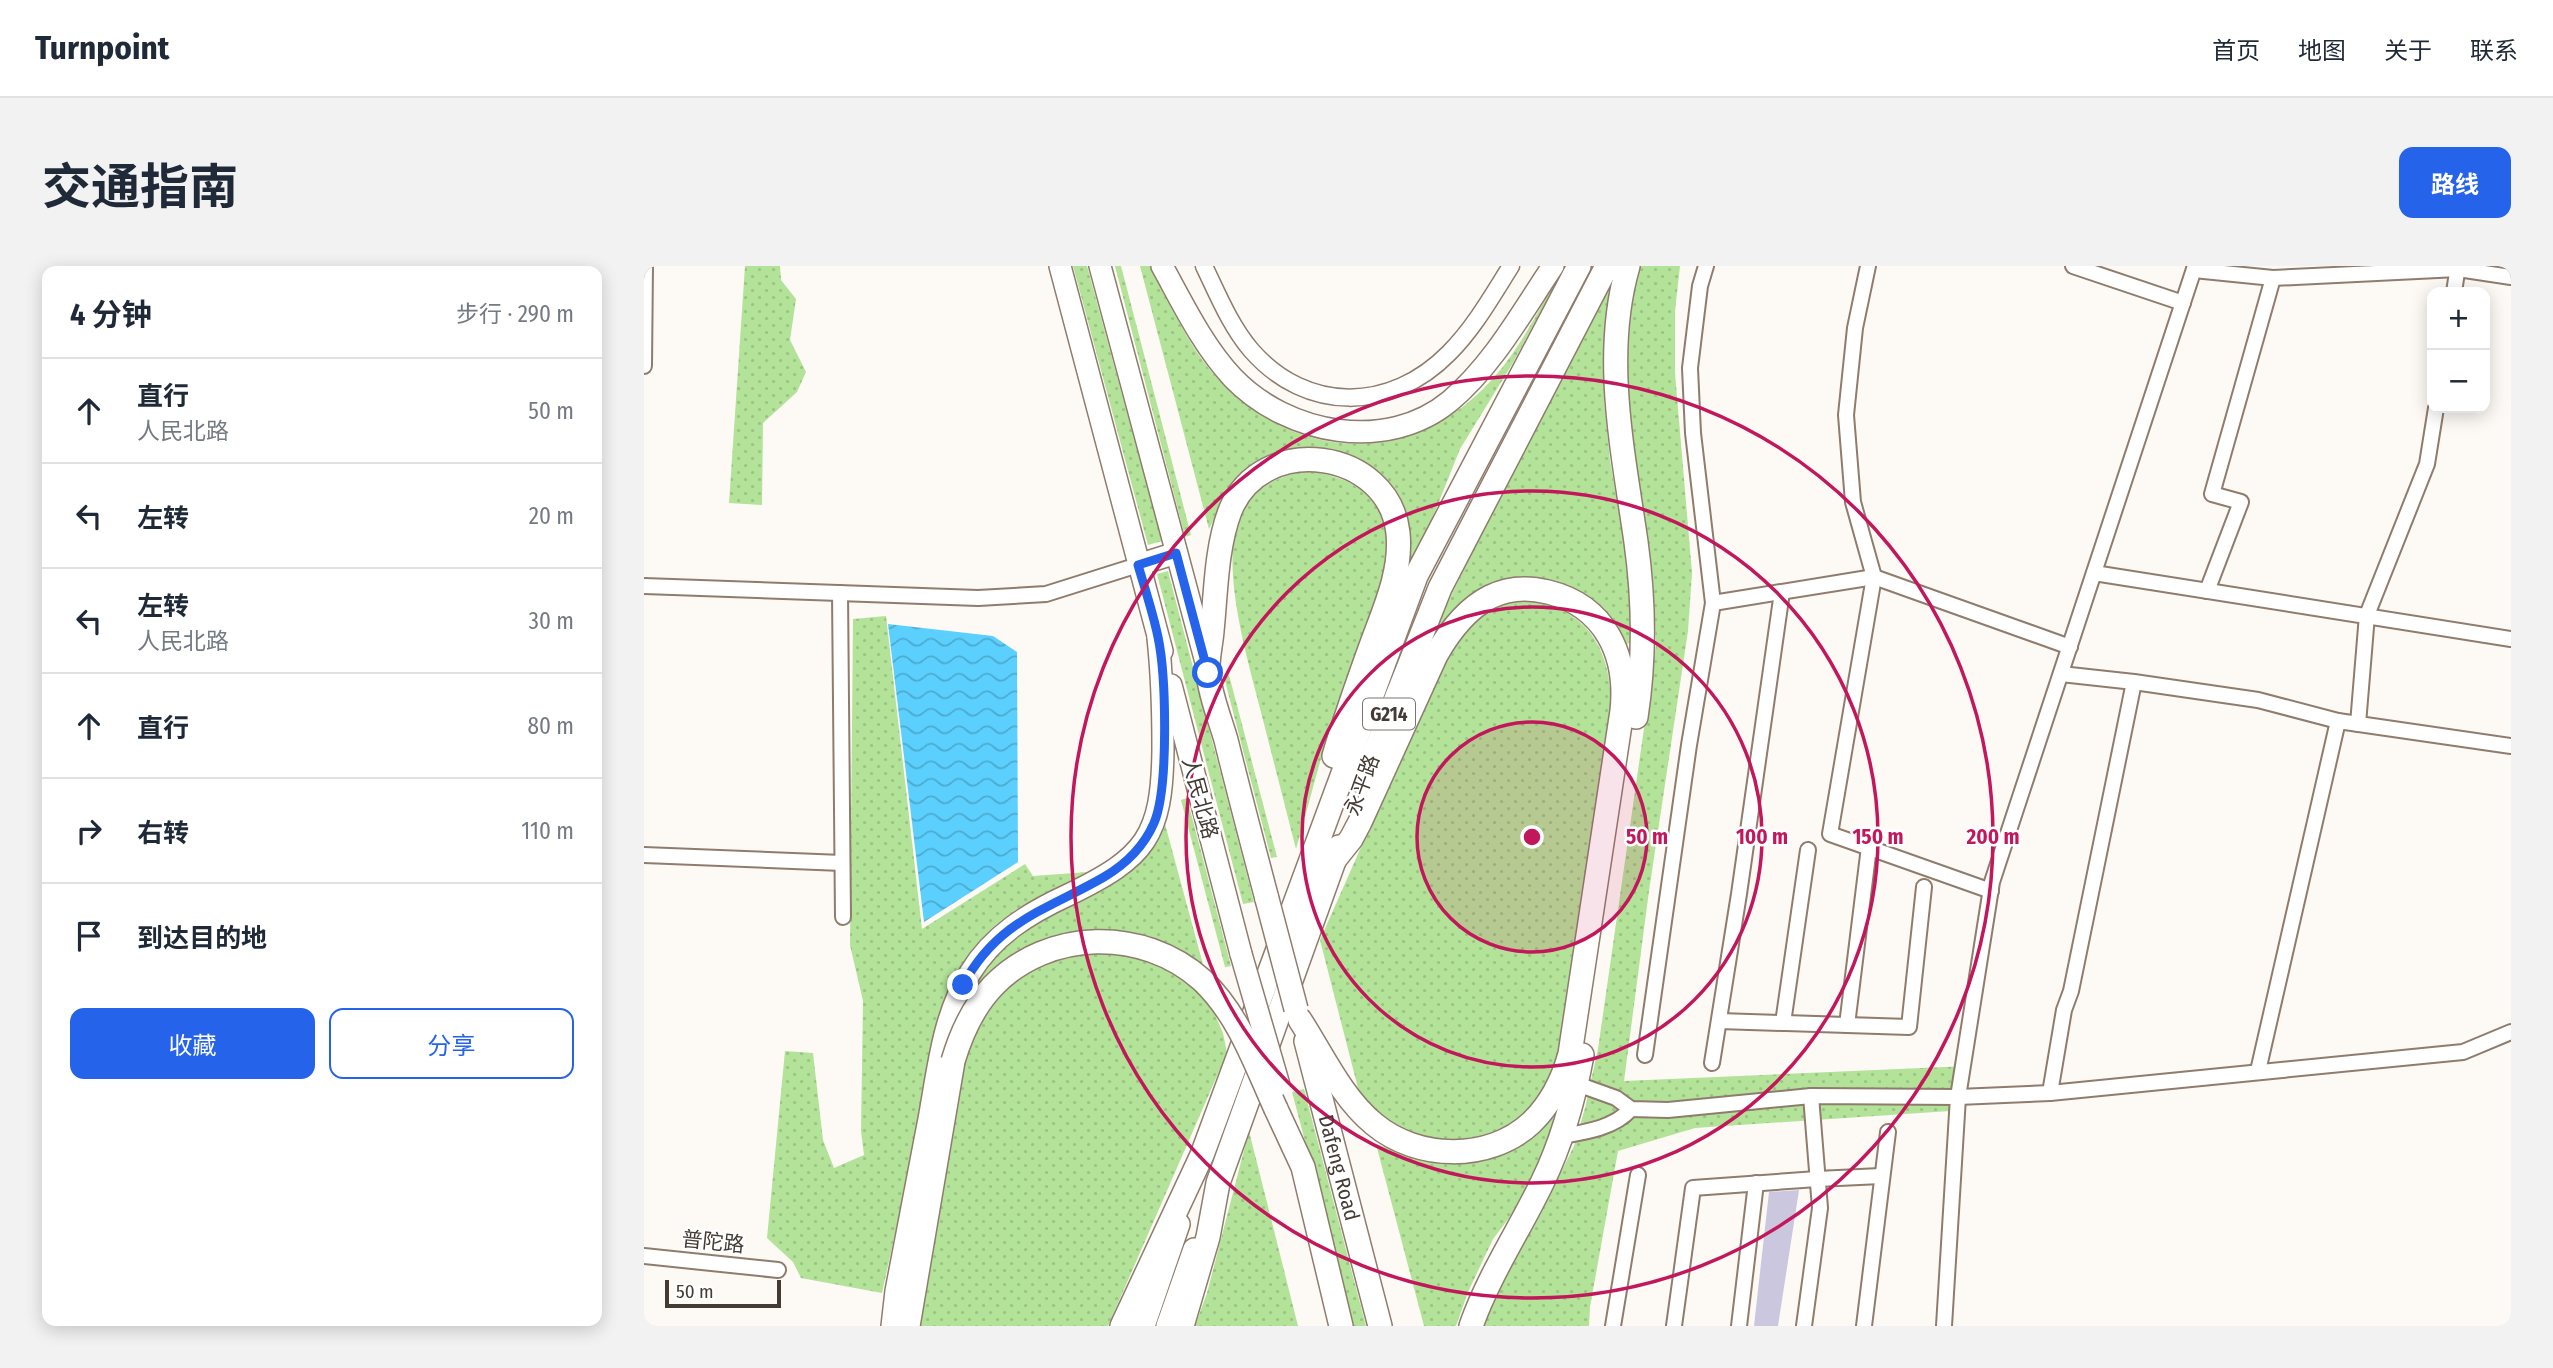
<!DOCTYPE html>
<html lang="zh">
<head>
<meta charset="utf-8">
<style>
	:root { --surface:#fff; --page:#f2f2f3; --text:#1f2937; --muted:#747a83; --line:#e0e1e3; --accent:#2563eb }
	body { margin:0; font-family:"Fira Sans Condensed","Noto Sans SC",sans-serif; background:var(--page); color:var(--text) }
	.controls { position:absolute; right:21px; top:21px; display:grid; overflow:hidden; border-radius:14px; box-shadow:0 4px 18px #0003 }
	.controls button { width:63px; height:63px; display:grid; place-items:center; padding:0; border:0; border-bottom:2px solid var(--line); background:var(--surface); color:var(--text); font:35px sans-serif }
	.scale { position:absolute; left:21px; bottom:18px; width:116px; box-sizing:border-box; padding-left:7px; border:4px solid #433b34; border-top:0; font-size:19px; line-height:24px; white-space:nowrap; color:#433b34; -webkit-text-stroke:5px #fff; paint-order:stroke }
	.stop { position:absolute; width:21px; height:21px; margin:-16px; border:5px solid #2563eb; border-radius:50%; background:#fff }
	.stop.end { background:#2563eb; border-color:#fff; box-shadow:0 2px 7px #0008 }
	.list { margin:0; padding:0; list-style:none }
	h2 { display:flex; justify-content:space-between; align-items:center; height:91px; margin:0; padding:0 28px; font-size:30px }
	h2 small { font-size:23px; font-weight:400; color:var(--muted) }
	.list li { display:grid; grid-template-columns:46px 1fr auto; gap:21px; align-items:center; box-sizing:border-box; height:105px; padding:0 28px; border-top:2px solid var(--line) }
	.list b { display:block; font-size:26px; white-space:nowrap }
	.list p { margin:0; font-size:23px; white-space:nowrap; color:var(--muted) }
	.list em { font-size:23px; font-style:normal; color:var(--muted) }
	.actions { display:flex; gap:14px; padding:21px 28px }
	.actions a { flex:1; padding:16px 0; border:2px solid var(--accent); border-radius:14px; text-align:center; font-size:24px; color:var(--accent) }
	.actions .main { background:var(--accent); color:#fff }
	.icon { flex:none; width:38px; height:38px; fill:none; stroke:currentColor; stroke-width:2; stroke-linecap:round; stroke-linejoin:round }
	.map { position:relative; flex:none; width:1867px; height:1060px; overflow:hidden; border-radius:14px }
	header { display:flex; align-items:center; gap:42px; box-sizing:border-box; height:98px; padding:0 35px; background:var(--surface); border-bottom:2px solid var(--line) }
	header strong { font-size:33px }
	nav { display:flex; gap:38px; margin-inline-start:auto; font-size:24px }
	.intro { display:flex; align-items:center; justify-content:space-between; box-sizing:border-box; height:168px; padding:0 42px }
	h1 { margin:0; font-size:49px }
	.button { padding:18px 32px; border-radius:14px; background:var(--accent); color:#fff; font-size:24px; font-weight:700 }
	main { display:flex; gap:42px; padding:0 42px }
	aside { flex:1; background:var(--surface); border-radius:14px; box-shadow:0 4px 18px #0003 }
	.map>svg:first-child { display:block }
	.grass { fill:url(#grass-dots) }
	.water { fill:url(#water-waves) }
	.building { fill:#cac7df }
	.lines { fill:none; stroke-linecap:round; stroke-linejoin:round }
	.minor-casing { stroke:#8f7c6d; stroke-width:18 }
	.tertiary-casing { stroke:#8f7c6d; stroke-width:19 }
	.primary-casing { stroke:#8f7c6d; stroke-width:24 }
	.trunk-casing { stroke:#8f7c6d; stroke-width:26 }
	.minor { stroke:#fff; stroke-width:14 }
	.tertiary { stroke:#fff; stroke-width:16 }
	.primary { stroke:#fff; stroke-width:21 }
	.trunk { stroke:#fff; stroke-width:23 }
	.primary-bridge-casing { stroke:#8f7c6d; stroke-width:24; stroke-linecap:butt }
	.trunk-bridge-casing { stroke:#8f7c6d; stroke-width:26; stroke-linecap:butt }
	.primary-bridge { stroke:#fff; stroke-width:21 }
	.trunk-bridge { stroke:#fff; stroke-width:23 }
	.route { stroke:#2563eb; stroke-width:9 }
	.ring { fill:none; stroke:#c2185b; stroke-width:3.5 }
	.labels { text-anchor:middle; stroke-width:5; stroke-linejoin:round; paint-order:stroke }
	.shield { fill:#fff; stroke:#7b7671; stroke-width:2 }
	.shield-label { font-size:19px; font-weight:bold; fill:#433b34 }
	.street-label { font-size:21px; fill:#433b34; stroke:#fff }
	.centre { fill:#c2185b; stroke:#fff; stroke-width:3.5 }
	.ring-label { font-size:21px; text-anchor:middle; font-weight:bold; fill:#c2185b; stroke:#fff; stroke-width:5; stroke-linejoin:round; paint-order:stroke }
</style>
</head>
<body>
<header>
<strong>Turnpoint</strong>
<nav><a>首页</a><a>地图</a><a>关于</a><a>联系</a></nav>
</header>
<div class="intro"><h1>交通指南</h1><a class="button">路线</a></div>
<main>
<aside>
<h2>4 分钟<small>步行 · 290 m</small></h2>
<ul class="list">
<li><svg class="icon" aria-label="ahead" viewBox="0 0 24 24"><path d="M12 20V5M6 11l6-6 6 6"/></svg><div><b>直行</b><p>人民北路</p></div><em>50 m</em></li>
<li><svg class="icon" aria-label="left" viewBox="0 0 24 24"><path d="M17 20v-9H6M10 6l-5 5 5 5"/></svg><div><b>左转</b></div><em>20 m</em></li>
<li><svg class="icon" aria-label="left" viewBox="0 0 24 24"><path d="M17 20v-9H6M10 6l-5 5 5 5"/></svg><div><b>左转</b><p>人民北路</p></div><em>30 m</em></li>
<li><svg class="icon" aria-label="ahead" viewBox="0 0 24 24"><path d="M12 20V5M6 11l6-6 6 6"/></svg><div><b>直行</b></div><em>80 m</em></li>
<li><svg class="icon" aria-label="right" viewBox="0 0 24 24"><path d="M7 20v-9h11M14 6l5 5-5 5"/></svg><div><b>右转</b></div><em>110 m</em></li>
<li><svg class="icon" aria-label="arrive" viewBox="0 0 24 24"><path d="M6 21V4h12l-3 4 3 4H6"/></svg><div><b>到达目的地</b></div></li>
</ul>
<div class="actions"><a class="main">收藏</a><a>分享</a></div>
</aside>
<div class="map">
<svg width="1867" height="1060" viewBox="0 0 1867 1060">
	<defs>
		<pattern id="grass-dots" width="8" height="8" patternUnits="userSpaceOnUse" patternTransform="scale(1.75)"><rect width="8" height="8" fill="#b3e299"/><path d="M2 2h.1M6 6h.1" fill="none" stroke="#9bc384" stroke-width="1.8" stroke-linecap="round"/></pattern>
		<pattern id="water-waves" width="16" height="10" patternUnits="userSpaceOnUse" patternTransform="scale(1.75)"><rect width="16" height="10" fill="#5bd0fe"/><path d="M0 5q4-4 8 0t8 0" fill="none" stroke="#4daace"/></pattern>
	</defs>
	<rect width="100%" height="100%" fill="#fdf9f5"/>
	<!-- grass -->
	<g class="grass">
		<polygon points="101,0 136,0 137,14 152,33 146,74 162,106 153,126 119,157 118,239 85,237"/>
		<polygon points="429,0 443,0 518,275 504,279"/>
		<polygon points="471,0 477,0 547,269 541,271"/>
		<path d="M496,0H508C527,39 544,81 575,114C650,193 759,201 838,124C874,89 895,43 919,0H922L867,100L816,183L766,308L716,196C664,169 616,179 582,229C575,239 571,252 565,263Z"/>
		<polygon points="971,0 976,0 961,94 960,135 966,194 985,306 991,375 983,378 970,355 953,337 933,324 901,314 797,364 790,364"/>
		<polygon points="994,0 1036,0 1031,45 1031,107 1048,307 1044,365 1005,625 980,815 1324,800 1321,844 1051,862 974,885 946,1041 945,1060 835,1060 858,1004 911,918 930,880 941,842 954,783 1012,379 1009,315 989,170 982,102 984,49"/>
		<path d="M663,205C697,209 732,223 741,260C754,314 702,416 684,470C672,507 663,546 652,583C641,540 630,497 619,454C606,401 574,302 596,250C609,221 634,210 663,205Z"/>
		<polygon points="524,305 610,636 599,638 513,308"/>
		<path d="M880,334C945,341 968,385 967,446L924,767L900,828L868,861L839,873L806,876L773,870L742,854L715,826L676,674L802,389C823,358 840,337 880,334Z"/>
		<polygon points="242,350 278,663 381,598 389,610 444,606 371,644 348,662 327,687 277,849 238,1027 157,1012 149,996 123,972 141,785 169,787 179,874 190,902 220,889 217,865 219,735 206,679 209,353"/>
		<polygon points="585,409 633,591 627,592 580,411"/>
		<polygon points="543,532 587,700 581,701 537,534"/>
		<path d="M521,558L560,702L465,666L326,734L322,732C333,713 344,694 361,679C395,648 441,633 480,609C498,595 509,577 521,558Z"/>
		<path d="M468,683L518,698L558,725L569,744L579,767L583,787L464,1060H272L313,817C328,770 345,729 390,702C397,698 406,691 414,689C431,684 451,685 468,683Z"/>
		<polygon points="660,823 722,1060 710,1060 648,826"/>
		<polygon points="907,850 912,855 908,875 875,939 849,973 824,1026 812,1060 780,1060 732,878 759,888 786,895"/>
		<polygon points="605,865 654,1060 551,1060 563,1027"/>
	</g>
	<!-- water -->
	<polygon class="water" points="244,358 349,370 373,386 374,596 280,656"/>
	<!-- building -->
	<polygon class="building" points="1155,924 1134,1060 1110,1060 1125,926"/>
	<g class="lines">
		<!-- minor casing -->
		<g class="minor-casing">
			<g id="minor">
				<polyline points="1224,0 1211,62 1202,149 1209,236 1230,311 1186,568 1347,625"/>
				<polyline points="1429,0 1539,37"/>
				<polyline points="1550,4 1629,12 1814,3 1867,11"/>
				<polyline points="1810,26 1814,0"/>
				<polyline points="0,100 1,0"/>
				<polyline points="1450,307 1867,373"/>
				<polyline points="0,320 334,332 402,328 494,299"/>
				<polyline points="1563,325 1597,236 1568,228 1629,12"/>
				<polyline points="196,327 199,651"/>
				<polyline points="1069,337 1230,311 1426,381"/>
				<polyline points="1417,408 1490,416 1614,434 1694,455 1867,480"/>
				<polyline points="1714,458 1723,349 1783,198 1792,142"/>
				<polyline points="0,589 198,597"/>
				<polyline points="1075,755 1265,761 1280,621"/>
				<polyline points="1139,757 1164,584"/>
				<polyline points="1203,759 1225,581"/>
				<polyline points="1001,789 1045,479 1069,337 1049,167 1046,102 1056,20 1062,0"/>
				<polyline points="1068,797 1095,628 1138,326"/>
				<polyline points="1614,805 1694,455"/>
				<polyline points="933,818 972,832 987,843 1024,844 1167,830 1314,831 1406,827 1819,786 1867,766"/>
				<polyline points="1406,827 1420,744 1427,725 1490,416"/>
				<path d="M918,870C942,866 970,862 987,843"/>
				<polyline points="0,990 134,1004"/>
				<polyline points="969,1060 994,909"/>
				<polyline points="1030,1060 1049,922 1173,913 1237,910"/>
				<polyline points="1095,1060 1112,917"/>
				<polyline points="1160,1060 1176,942 1167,830"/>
				<polyline points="1220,1060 1244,866"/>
				<polyline points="1300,1060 1314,831 1348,616 1551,0"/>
			</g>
		</g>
		<!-- tertiary casing -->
		<g class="tertiary-casing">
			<path id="tertiary" d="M560,0C574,29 586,59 607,84C663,148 747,146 805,87C830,62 848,30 867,0"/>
		</g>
		<!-- primary casing -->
		<g class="primary-casing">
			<g id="primary">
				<polyline points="416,0 518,385"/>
				<polyline points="456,0 563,400"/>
				<path d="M518,0C539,38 559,80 589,112C644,169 743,187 806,135C849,99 878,46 909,0"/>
				<polyline points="494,299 532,287"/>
				<polyline points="527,419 597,688"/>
				<path d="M248,1060L252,1025C263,968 274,911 285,853C294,804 299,750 326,707C349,669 385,647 424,629C502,591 518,571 519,483C519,446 518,409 514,372"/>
				<polyline points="500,1060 535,958"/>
				<polyline points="523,1060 550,983"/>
			</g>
		</g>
		<!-- trunk casing -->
		<g class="trunk-casing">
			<g id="trunk">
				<path d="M984,0C958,90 979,185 992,276C1000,334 1001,393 992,451"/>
				<polyline points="719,516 796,322 963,0"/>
				<path d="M623,633C609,580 595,527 582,474C576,453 566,429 564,407C563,394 567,378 568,365C572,326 572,282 586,245C618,165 745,183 754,267C758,306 740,344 727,380C714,416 701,453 690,490"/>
				<path d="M656,754C678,788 698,832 730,858C773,894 845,896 887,857C907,838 919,813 926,788L978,445C984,389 961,340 904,326C884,321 864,322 846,331C822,343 805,366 792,389L716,556L707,573L691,593"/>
				<path id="s1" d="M662,775L736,1060"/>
				<polyline points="632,843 659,901 697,1060"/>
				<polyline points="264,1060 309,795"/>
				<polyline points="478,1060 558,889 772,310 935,0"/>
				<polyline points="538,1060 564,971 574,917 695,581"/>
				<path d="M827,1060C845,1009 875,965 898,917C918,876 930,833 938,789"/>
			</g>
		</g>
		<!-- minor -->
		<use href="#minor" class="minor"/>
		<!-- tertiary -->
		<use href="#tertiary" class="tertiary"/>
		<!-- primary -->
		<use href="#primary" class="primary"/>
		<!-- trunk -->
		<use href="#trunk" class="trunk"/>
		<!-- primary-bridge casing -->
		<g class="primary-bridge-casing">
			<polyline id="primary-bridge" points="597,688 635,819"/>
		</g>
		<!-- trunk-bridge casing -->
		<g class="trunk-bridge-casing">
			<g id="trunk-bridge">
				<polyline points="623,633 652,743"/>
				<path d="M309,795C317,768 329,741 349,720C404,663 499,661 558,714C595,749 611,797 632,843"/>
			</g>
		</g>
		<!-- primary-bridge -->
		<use href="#primary-bridge" class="primary-bridge"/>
		<!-- trunk-bridge -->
		<use href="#trunk-bridge" class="trunk-bridge"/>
	</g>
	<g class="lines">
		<!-- route -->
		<path class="route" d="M319,719C354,654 403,644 460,611C482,598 500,580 510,557C525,522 522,409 514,371C509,347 501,323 494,299L532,287L564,407"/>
	</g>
	<!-- distance rings -->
	<circle cx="888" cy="571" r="115" fill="#c2185b" fill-opacity=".12"/>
	<g class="ring">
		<circle cx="888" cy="571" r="115"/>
		<circle cx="888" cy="571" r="230"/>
		<circle cx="888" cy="571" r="346"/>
		<circle cx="888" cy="571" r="461"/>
	</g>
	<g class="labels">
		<!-- shield labels -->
		<rect class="shield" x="719" y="432.5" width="52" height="31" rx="5"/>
		<g class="shield-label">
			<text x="745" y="455">G214</text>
		</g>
		<!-- street labels -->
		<g class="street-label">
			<text transform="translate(718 519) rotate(-70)" y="7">永平路</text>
			<text transform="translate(556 532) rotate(75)" y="7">人民北路</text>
			<text dy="7" stroke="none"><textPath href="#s1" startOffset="131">Dafeng Road</textPath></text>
			<text transform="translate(69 976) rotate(6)" y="7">普陀路</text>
		</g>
	</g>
	<circle cx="888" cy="571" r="10" class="centre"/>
	<g class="ring-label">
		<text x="1003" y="578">50 m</text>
		<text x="1118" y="578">100 m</text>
		<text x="1234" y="578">150 m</text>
		<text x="1349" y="578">200 m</text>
	</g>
</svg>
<div class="controls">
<button>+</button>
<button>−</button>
</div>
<div class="scale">50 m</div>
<div class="stop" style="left:564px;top:407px"></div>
<div class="stop end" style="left:319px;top:719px"></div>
</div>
</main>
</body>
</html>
